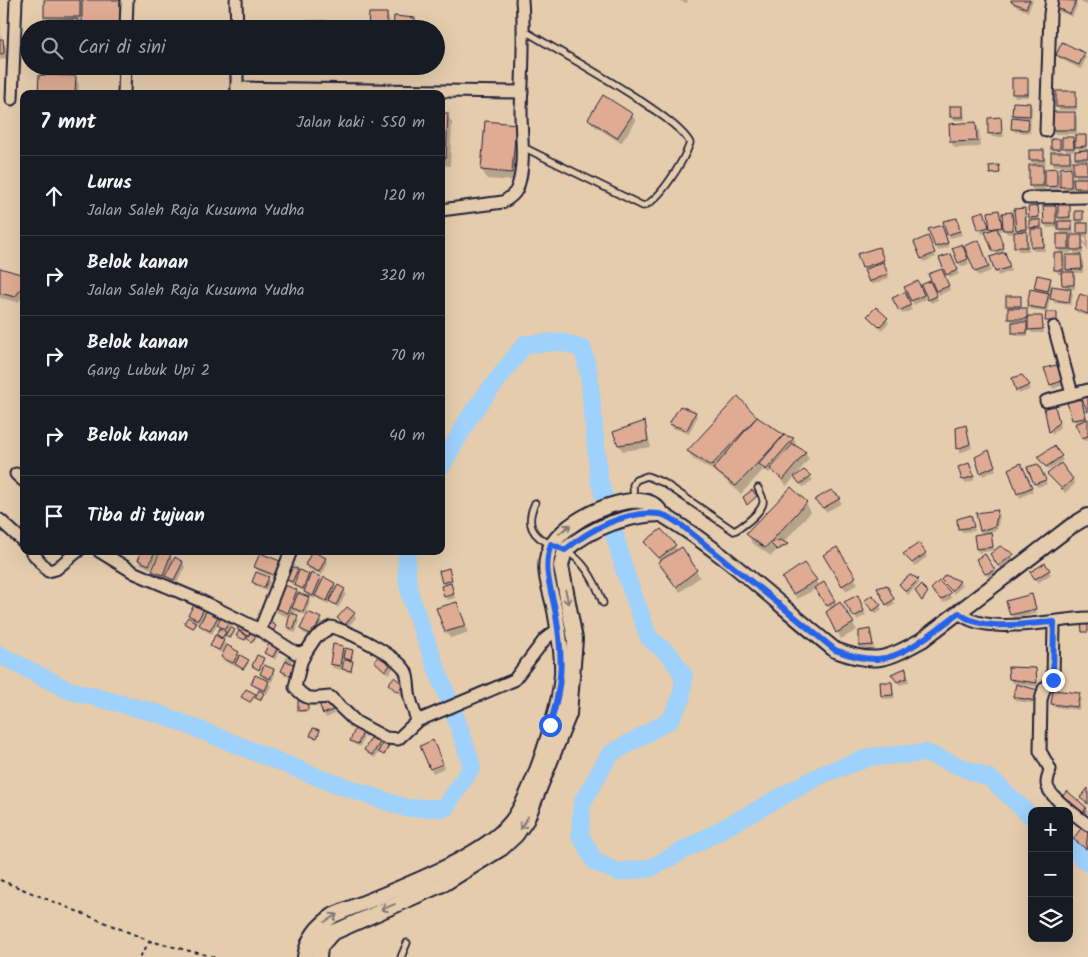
<!DOCTYPE html>
<html lang="id">
<head>
<meta charset="utf-8">
<style>
	:root { --surface:#171b24; --page:#242831; --text:#f1f3f6; --muted:#9ea1a6; --line:#363941 }
	body { margin:0; font-family:Kalam,sans-serif; background:var(--page); color:var(--text) }
	.controls { position:absolute; right:15px; bottom:15px; display:grid; overflow:hidden; border-radius:10px; box-shadow:0 5px 20px #0002 }
	.controls button { width:45px; height:45px; display:grid; place-items:center; padding:0; border:0; border-bottom:1px solid var(--line); background:var(--surface); color:var(--text); font:25px sans-serif }
	.stop { position:absolute; width:15px; height:15px; margin:-11px; border:4px solid #2563eb; border-radius:50%; background:#fff }
	.stop.end { background:#2563eb; border-color:#fff; box-shadow:0 1px 5px #0008 }
	.list { margin:0; padding:0; list-style:none }
	h2 { display:flex; justify-content:space-between; align-items:center; height:65px; margin:0; padding:0 20px; font-size:21px }
	h2 small { font-size:16px; font-weight:400; color:var(--muted) }
	.list li { display:grid; grid-template-columns:32px 1fr auto; gap:15px; align-items:center; box-sizing:border-box; height:80px; padding:0 20px; border-top:1px solid var(--line) }
	.list b { display:block; font-size:19px; white-space:nowrap }
	.list p { margin:0; font-size:16px; white-space:nowrap; color:var(--muted) }
	.list em { font-size:16px; font-style:normal; color:var(--muted) }
	.icon { flex:none; width:28px; height:28px; fill:none; stroke:currentColor; stroke-width:2; stroke-linecap:round; stroke-linejoin:round }
	.map { position:relative; flex:none; width:1088px; height:957px; overflow:hidden }
	.search { position:absolute; background:var(--surface); box-shadow:0 5px 20px #0002; left:20px; top:20px; width:425px; height:55px; display:flex; align-items:center; gap:12px; box-sizing:border-box; padding:0 18px; border-radius:28px; color:var(--muted); font-size:19px }
	.panel { position:absolute; background:var(--surface); box-shadow:0 5px 20px #0002; left:20px; top:90px; width:425px; height:465px; border-radius:10px }
	.map>svg:first-child { display:block }
	.shadow { fill:#0003; fill-rule:evenodd }
	.lines { fill:none; stroke-linecap:round; stroke-linejoin:round }
	.river { stroke:#9ed1fc; stroke-width:18 }
	.building { fill:#dfac93; stroke:#22223b }
	.service-casing { stroke:#22223b; stroke-width:9 }
	.minor-casing { stroke:#22223b; stroke-width:15 }
	.tertiary-casing { stroke:#22223b; stroke-width:18 }
	.path { stroke:#22223b; stroke-width:2; stroke-dasharray:4 4; stroke-linecap:butt }
	.service { stroke:#e5ccad; stroke-width:5.5 }
	.minor { stroke:#e5ccad; stroke-width:11 }
	.tertiary { stroke:#e5ccad; stroke-width:14 }
	.oneway { stroke:#847774 }
	.route { stroke:#2563eb; stroke-width:6 }
</style>
</head>
<body>
<div class="map">
<svg width="1088" height="957" viewBox="0 0 1088 957">
	<rect width="100%" height="100%" fill="#e5ccad"/>
	<filter id="ink" filterUnits="userSpaceOnUse"><feTurbulence type="fractalNoise" baseFrequency=".02" numOctaves="2"/><feDisplacementMap in="SourceGraphic" scale="10" xChannelSelector="R" yChannelSelector="G"/><feConvolveMatrix kernelMatrix="1 2 1 2 8 2 1 2 1" color-interpolation-filters="sRGB"/></filter>
	<g filter="url(#ink)">
		<!-- shadow -->
		<g class="shadow">
			<polygon points="45,0 124,0 125,29 84,29 83,22 78,23 80,29 44,29 48,21 45,17"/>
			<polygon points="678,0 688,0 687,3"/>
			<polygon points="1013,0 1033,0 1028,12 1014,5"/>
			<polygon points="1059,0 1074,0 1077,6 1072,17 1058,11 1056,7"/>
			<polygon points="1076,0 1088,0 1088,3 1087,5"/>
			<polygon points="0,1 1,40 6,46 7,59 0,60"/>
			<polygon points="387,15 390,21 390,29 370,29"/>
			<polygon points="414,19 417,29 395,29"/>
			<polygon points="1084,54 1086,58 1081,69 1060,59 1058,55"/>
			<polygon points="42,66 69,66 69,77 75,78 79,84 78,94 39,94 43,77"/>
			<polygon points="1027,80 1029,97 1015,97 1013,93"/>
			<polygon points="1075,92 1077,110 1059,110 1057,106"/>
			<polygon points="1030,104 1032,108 1031,119 1028,119 1031,124 1030,133 1015,132 1013,128 1016,119 1014,114"/>
			<polygon points="963,107 965,120 953,120 951,116"/>
			<polygon points="1052,113 1074,113 1077,117 1077,136 1085,136 1088,140 1086,150 1088,160 1077,160 1076,152 1080,152 1075,143 1075,151 1068,151 1072,157 1072,166 1055,166 1052,162 1067,153 1064,147 1073,138 1077,145 1076,134 1055,134 1052,130"/>
			<polygon points="441,114 447,114 452,123 450,166 441,165"/>
			<polygon points="632,115 636,121 621,143 593,125 589,119"/>
			<polygon points="1000,118 1004,137 992,137 990,133"/>
			<polygon points="976,124 979,130 980,147 955,148 951,142 950,125"/>
			<polygon points="515,125 520,134 516,181 487,179 482,170"/>
			<polygon points="1060,140 1061,150 1053,150 1052,149"/>
			<polygon points="1043,151 1046,164 1041,164 1044,170 1056,170 1059,174 1059,190 1049,190 1044,183 1045,190 1033,190 1030,186 1030,166 1034,166 1030,160"/>
			<polygon points="1074,163 1086,163 1088,165 1088,178 1085,178 1088,183 1088,192 1077,192 1073,185 1073,191 1064,191 1062,187 1061,169 1071,169 1073,179 1077,179 1075,174"/>
			<path d="M1069,206L1074,234H1067L1072,242L1080,236L1076,212L1083,213V224H1088V251L1083,243V254H1080L1083,260V273H1073L1075,277V289H1070L1073,294L1071,305L1054,303L1052,295L1048,294L1050,298L1047,313L1057,314V322H1048L1047,313L1030,309L1028,305L1038,292L1035,288L1050,279L1052,287L1065,289L1063,274H1058L1056,270L1055,255H1061L1058,249V236L1062,235L1059,227L1047,228L1045,224L1055,207L1059,214ZM1057,214L1062,222H1057ZM1081,237H1086V244ZM1071,247L1076,256L1067,269L1070,274H1065V258L1062,253H1071Z"/>
			<polygon points="1037,207 1042,228 1036,228 1036,231 1043,231 1045,234 1045,251 1034,251 1032,247 1032,221 1029,208"/>
			<path d="M1024,209L1026,213L1029,251H1018L1015,233L1007,234L1005,230L997,231L1011,271L998,276L996,272L997,256L987,232L982,234L980,230L975,215L985,217L990,232L993,231L992,228L999,211L1002,222L1012,213L1016,222ZM1014,225L1017,230L1019,233H1015Z"/>
			<polygon points="956,219 962,235 950,238 948,234"/>
			<polygon points="942,226 949,247 938,251 930,230"/>
			<polygon points="930,241 936,257 924,262 922,258"/>
			<polygon points="981,245 991,271 978,276 966,246"/>
			<polygon points="953,248 964,249 969,264 961,267"/>
			<polygon points="881,252 889,278 872,285 863,267"/>
			<polygon points="941,259 952,259 959,274 950,278"/>
			<polygon points="0,269 24,276 24,296 18,302 0,298"/>
			<polygon points="944,274 950,290 939,295 930,275"/>
			<polygon points="920,287 926,299 914,305 906,288"/>
			<polygon points="932,287 938,300 931,303 929,299"/>
			<polygon points="904,294 912,310 902,314 894,299"/>
			<path d="M1020,297L1022,309H1026L1028,317H1042L1044,333H1032L1028,327V336H1016L1007,306ZM1026,322H1030V329Z"/>
			<polygon points="1088,298 1088,316 1078,313 1075,309"/>
			<polygon points="868,316 887,319 889,323 881,330"/>
			<polygon points="1061,366 1066,384 1053,389 1045,369"/>
			<polygon points="1014,379 1029,386 1031,389 1019,394"/>
			<polygon points="1088,394 1088,409 1082,399 1088,420 1088,440 1085,441 1074,420 1068,400"/>
			<polygon points="738,398 757,418 783,436 793,439 796,443 793,445 805,453 809,459 787,486 772,469 769,473 764,469 741,494 717,473 693,459 688,451"/>
			<polygon points="1054,403 1060,427 1052,435 1045,408"/>
			<polygon points="695,413 697,417 689,434 673,428 671,424"/>
			<polygon points="644,423 651,447 623,451 619,445"/>
			<polygon points="957,429 967,431 972,448 960,453"/>
			<polygon points="1054,448 1063,460 1049,470 1038,458"/>
			<polygon points="989,451 996,470 983,476 981,472"/>
			<polygon points="1061,464 1075,484 1065,493 1049,474"/>
			<polygon points="1037,466 1047,484 1037,487 1035,483"/>
			<polygon points="1022,468 1033,491 1020,498 1010,469"/>
			<polygon points="971,469 975,480 966,483 963,479"/>
			<polygon points="804,471 813,480 803,487 798,481"/>
			<polygon points="831,492 842,503 826,512 816,501"/>
			<polygon points="806,503 811,512 783,543 787,546 778,551 777,550 771,556 752,543 748,534"/>
			<polygon points="997,512 1000,515 997,530 989,532 994,550 979,553 977,549 983,535 981,531"/>
			<polygon points="970,516 975,531 962,532 960,528"/>
			<polygon points="645,543 675,546 678,551 681,549 700,577 680,592 663,569 661,561"/>
			<polygon points="1000,548 1015,559 1001,569 992,554"/>
			<polygon points="837,549 858,584 846,591 825,555"/>
			<polygon points="143,551 159,551 151,569 141,564 139,560"/>
			<polygon points="925,554 927,557 915,566 907,558"/>
			<polygon points="170,555 174,562 183,563 185,567 177,583 169,579 166,575 165,578 156,575 154,571"/>
			<polygon points="985,555 996,574 988,577 978,559"/>
			<polygon points="325,559 328,563 322,575 309,569 307,565"/>
			<polygon points="279,562 281,566 276,578 258,571 255,567"/>
			<polygon points="804,565 819,586 824,583 837,606 840,604 857,630 841,639 828,612 831,610 816,589 797,599 784,578"/>
			<polygon points="1044,565 1051,574 1038,583 1031,573"/>
			<polygon points="448,569 455,598 447,600 443,582"/>
			<polygon points="297,570 299,574 308,575 310,579 320,578 323,582 335,584 337,588 344,590 346,594 338,608 330,601 329,604 319,600 316,596 315,599 307,596 305,592 287,581 284,577"/>
			<polygon points="946,576 959,582 962,586 954,594 945,584"/>
			<polygon points="268,578 270,582 266,591 255,586 253,582"/>
			<polygon points="918,580 920,583 908,595 903,588"/>
			<polygon points="939,583 952,598 944,603 935,593"/>
			<polygon points="879,589 889,590 895,604 889,608"/>
			<polygon points="297,591 310,602 305,615 295,611 293,615 299,620 296,633 290,631 288,627 290,618 276,612 272,606"/>
			<polygon points="1031,595 1037,613 1014,619 1007,602"/>
			<polygon points="872,597 882,609 876,614 866,601"/>
			<polygon points="859,600 866,615 857,620 845,602"/>
			<polygon points="197,602 219,614 221,619 233,622 230,628 235,632 231,639 226,634 222,641 226,644 221,653 211,646 220,639 217,634 221,629 218,624 212,634 202,629 201,624 194,620 197,625 194,629 187,624 194,622 190,615"/>
			<polygon points="456,603 468,633 450,638 446,631"/>
			<polygon points="354,614 356,618 347,628 339,619"/>
			<polygon points="320,619 323,623 315,638 303,633 301,629"/>
			<polygon points="242,624 259,635 253,643 248,638 246,641 237,636"/>
			<polygon points="869,631 874,648 862,649 860,646"/>
			<polygon points="263,636 269,641 266,645 260,640"/>
			<polygon points="271,642 280,649 275,660 266,653"/>
			<polygon points="334,646 343,647 346,652 352,651 352,672 344,671 342,667 342,670 333,668 331,664"/>
			<polygon points="288,652 300,658 298,665 292,660 290,664 295,666 293,679 284,675 282,671"/>
			<polygon points="238,653 249,663 244,670 224,661 222,657"/>
			<polygon points="264,659 260,670 254,668 253,666"/>
			<polygon points="376,661 392,664 394,668 388,674"/>
			<polygon points="906,669 909,682 900,685 895,678"/>
			<polygon points="1035,669 1038,687 1013,683 1011,679"/>
			<polygon points="273,670 275,674 272,682 267,680 271,686 267,694 262,691 264,695 261,701 257,698 260,691 252,684 265,680 261,674"/>
			<polygon points="891,683 895,698 884,699 882,695"/>
			<polygon points="390,684 403,686 405,690 400,695"/>
			<polygon points="1037,691 1038,704 1016,701 1014,697"/>
			<polygon points="1079,694 1081,698 1079,710 1054,707 1052,704"/>
			<polygon points="255,695 251,703 243,697"/>
			<polygon points="308,703 308,712 300,712 299,711"/>
			<polygon points="320,704 331,705 334,714 326,718"/>
			<polygon points="362,733 364,737 360,747 354,744 351,740"/>
			<polygon points="380,742 382,746 389,747 385,756 379,751 375,758 367,754 365,750"/>
			<polygon points="443,765 444,768 433,773 431,770"/>
			<polygon points="1064,803 1085,808 1088,812 1084,819"/>
			<polygon points="1083,829 1088,833 1088,851 1075,839"/>
		</g>
		<g class="lines">
			<!-- river -->
			<g class="river">
				<polyline points="441,467 472,413 525,344 562,342 583,349 589,375 599,479 625,572 649,638 670,655 684,676 681,699 670,720 610,754 582,803 580,835 595,862 618,872 651,868 823,774 870,757 926,753 991,779 1032,817"/>
				<path d="M0,655L68,690L160,714L325,780L406,808H445L472,767C460,723 441,683 426,640C414,607 404,587 407,551"/>
				<polyline points="1069,846 1088,863"/>
			</g>
		</g>
		<!-- building -->
		<g class="building">
			<rect x="44" y="0" width="36" height="17"/>
			<polygon points="82,0 120,0 121,26 82,27"/>
			<polygon points="1011,0 1030,0 1026,8 1011,2"/>
			<polygon points="1058,0 1076,1 1070,14 1055,7"/>
			<polygon points="369,13 387,13 387,29 368,29"/>
			<polygon points="394,16 415,18 414,29 393,29"/>
			<polygon points="77,19 78,29 42,29 42,20"/>
			<rect x="279" y="21" width="47" height="8"/>
			<polygon points="0,39 3,39 4,53 0,54"/>
			<polygon points="1062,42 1085,53 1079,65 1056,55"/>
			<rect x="41" y="66" width="26" height="8"/>
			<polygon points="39,75 76,76 75,94 38,94"/>
			<rect x="1012" y="78" width="16" height="16"/>
			<rect x="1056" y="91" width="20" height="16"/>
			<polygon points="603,95 633,114 617,138 588,119"/>
			<polygon points="1013,102 1030,103 1030,116 1012,115"/>
			<rect x="950" y="106" width="13" height="11"/>
			<rect x="1051" y="112" width="24" height="18"/>
			<polygon points="441,113 448,113 446,158 441,157"/>
			<polygon points="1001,117 1002,133 988,134 988,118"/>
			<polygon points="1012,117 1029,119 1028,130 1011,129"/>
			<polygon points="485,121 516,124 512,173 481,170"/>
			<polygon points="976,122 977,141 950,142 949,124"/>
			<polygon points="1075,135 1086,135 1086,146 1075,147"/>
			<polygon points="1062,137 1073,137 1074,148 1062,148"/>
			<rect x="1051" y="139" width="9" height="10"/>
			<rect x="1029" y="150" width="15" height="10"/>
			<polygon points="1088,150 1088,158 1075,158 1075,151"/>
			<rect x="1051" y="152" width="19" height="10"/>
			<rect x="1073" y="161" width="14" height="13"/>
			<polygon points="999,165 1000,173 990,174 989,166"/>
			<rect x="1029" y="165" width="14" height="21"/>
			<polygon points="1071,167 1071,187 1060,187 1060,168"/>
			<polygon points="1057,168 1057,186 1045,187 1045,169"/>
			<polygon points="1073,178 1087,178 1087,188 1074,188"/>
			<polygon points="1058,205 1070,205 1070,217 1058,218"/>
			<polygon points="1038,206 1039,217 1029,218 1028,207"/>
			<polygon points="1043,206 1056,206 1056,224 1044,224"/>
			<polygon points="1025,208 1026,229 1016,230 1014,209"/>
			<polygon points="999,210 1002,227 990,229 988,212"/>
			<polygon points="984,211 989,227 978,230 974,214"/>
			<rect x="1075" y="211" width="8" height="9"/>
			<polygon points="1012,212 1013,230 1003,230 1002,213"/>
			<polygon points="957,218 960,231 947,235 943,221"/>
			<polygon points="1029,220 1041,220 1041,227 1029,228"/>
			<rect x="1058" y="221" width="14" height="9"/>
			<rect x="1077" y="223" width="11" height="10"/>
			<polygon points="942,225 948,243 935,247 928,229"/>
			<polygon points="997,228 1004,248 993,252 985,232"/>
			<polygon points="1031,229 1043,229 1044,247 1031,247"/>
			<polygon points="1027,231 1027,247 1014,247 1014,232"/>
			<rect x="1057" y="234" width="12" height="15"/>
			<rect x="1071" y="235" width="11" height="15"/>
			<polygon points="928,236 935,253 921,259 914,242"/>
			<polygon points="979,240 989,267 975,272 964,246"/>
			<polygon points="962,244 968,259 958,263 952,248"/>
			<polygon points="879,247 884,260 862,268 857,254"/>
			<polygon points="1005,252 1010,267 995,272 990,257"/>
			<rect x="1054" y="253" width="9" height="17"/>
			<polygon points="951,254 958,270 946,275 939,258"/>
			<polygon points="1066,255 1081,255 1082,269 1066,270"/>
			<polygon points="883,262 888,274 869,282 864,270"/>
			<polygon points="0,268 24,275 24,285 15,297 0,293"/>
			<polygon points="942,269 949,286 936,291 928,274"/>
			<polygon points="1061,272 1074,272 1074,285 1062,285"/>
			<polygon points="1037,275 1051,278 1048,291 1034,288"/>
			<polygon points="918,281 924,295 911,301 904,287"/>
			<polygon points="930,281 937,296 928,300 921,285"/>
			<polygon points="1052,286 1071,289 1069,302 1050,299"/>
			<polygon points="1030,289 1049,293 1045,309 1027,306"/>
			<polygon points="905,292 911,305 899,311 892,298"/>
			<polygon points="1080,294 1088,297 1088,314 1074,309"/>
			<rect x="1006" y="296" width="15" height="10"/>
			<polygon points="876,307 888,318 879,327 867,316"/>
			<rect x="1008" y="308" width="19" height="11"/>
			<polygon points="1046,312 1057,312 1057,321 1045,321"/>
			<polygon points="1028,316 1042,316 1043,329 1028,330"/>
			<rect x="1012" y="322" width="15" height="11"/>
			<polygon points="1061,364 1065,380 1050,385 1044,368"/>
			<polygon points="1022,375 1030,385 1016,391 1012,378"/>
			<polygon points="1088,393 1088,412 1080,395"/>
			<polygon points="1080,395 1086,418 1072,420 1066,399"/>
			<polygon points="738,396 757,417 711,466 687,451"/>
			<polygon points="1054,402 1059,422 1049,432 1044,407"/>
			<polygon points="680,406 696,412 687,430 669,424"/>
			<polygon points="757,417 784,435 736,486 713,469"/>
			<polygon points="1088,419 1088,436 1082,438 1075,424"/>
			<polygon points="645,421 648,441 618,445 613,432"/>
			<polygon points="966,425 970,444 957,449 956,428"/>
			<polygon points="784,435 794,438 766,470 759,464"/>
			<polygon points="793,444 806,452 783,480 770,469"/>
			<polygon points="1054,446 1062,456 1046,467 1037,457"/>
			<polygon points="989,450 995,466 980,473 975,457"/>
			<polygon points="969,463 974,476 962,480 958,467"/>
			<polygon points="1021,463 1032,487 1017,494 1008,469"/>
			<polygon points="1061,463 1073,479 1062,489 1047,474"/>
			<polygon points="1038,464 1046,480 1034,484 1027,467"/>
			<polygon points="804,470 811,476 800,484 794,477"/>
			<polygon points="791,487 807,502 765,548 746,534"/>
			<polygon points="752,490 757,496 747,505 743,497"/>
			<polygon points="831,490 841,498 823,508 814,500"/>
			<polygon points="998,510 995,526 980,531 976,513"/>
			<polygon points="971,515 974,527 958,529 957,519"/>
			<polygon points="661,529 676,545 659,558 644,542"/>
			<polygon points="991,532 993,547 976,549 974,535"/>
			<polygon points="781,540 788,544 777,550 770,543"/>
			<polygon points="919,543 926,553 912,563 903,554"/>
			<polygon points="1000,546 1014,554 998,566 990,554"/>
			<polygon points="682,547 697,570 676,587 658,562"/>
			<polygon points="837,547 856,577 842,586 823,555"/>
			<polygon points="142,551 155,551 149,565 138,560"/>
			<polygon points="160,551 171,554 163,575 152,571"/>
			<polygon points="312,551 326,558 319,572 305,565"/>
			<polygon points="260,553 280,561 274,575 254,567"/>
			<polygon points="985,554 995,570 985,574 976,559"/>
			<polygon points="175,557 183,562 174,580 165,576"/>
			<polygon points="804,563 817,580 793,594 782,578"/>
			<polygon points="1045,563 1050,570 1035,579 1030,572"/>
			<polygon points="288,565 298,569 292,582 283,578"/>
			<polygon points="449,568 452,580 442,583 439,571"/>
			<polygon points="299,570 309,574 303,589 294,585"/>
			<polygon points="256,572 269,577 264,588 252,582"/>
			<polygon points="311,573 321,577 313,596 304,592"/>
			<polygon points="910,575 919,579 906,592 899,584"/>
			<polygon points="945,575 960,581 952,591 941,580"/>
			<polygon points="324,577 335,583 327,601 315,596"/>
			<polygon points="939,581 951,593 941,600 931,589"/>
			<polygon points="824,582 835,601 827,606 814,588"/>
			<polygon points="280,583 297,590 288,613 271,606"/>
			<polygon points="451,583 454,594 444,597 441,586"/>
			<polygon points="338,585 345,589 336,605 329,601"/>
			<polygon points="887,585 894,599 886,605 877,588"/>
			<polygon points="921,585 928,592 922,601 915,591"/>
			<polygon points="298,593 309,597 303,612 292,608"/>
			<polygon points="1032,594 1036,609 1010,615 1006,601"/>
			<polygon points="858,595 864,611 854,617 844,602"/>
			<polygon points="872,595 881,605 873,611 864,601"/>
			<polygon points="197,600 206,605 198,620 188,615"/>
			<polygon points="457,602 466,626 445,632 436,608"/>
			<polygon points="840,602 854,623 836,633 826,612"/>
			<polygon points="347,607 355,613 345,625 337,618"/>
			<polygon points="208,608 220,613 210,631 199,625"/>
			<polygon points="308,612 321,618 313,635 300,629"/>
			<polygon points="224,613 232,617 225,629 217,625"/>
			<polygon points="290,613 298,615 294,629 287,627"/>
			<polygon points="188,617 197,623 193,628 184,623"/>
			<polygon points="269,621 276,626 273,631 265,625"/>
			<polygon points="1081,621 1088,621 1088,632 1082,632"/>
			<polygon points="242,623 252,629 248,636 237,629"/>
			<polygon points="230,627 235,630 230,638 225,636"/>
			<polygon points="220,628 226,632 222,638 216,634"/>
			<polygon points="254,628 259,632 251,642 247,638"/>
			<polygon points="870,629 873,645 859,646 859,631"/>
			<polygon points="239,631 247,636 245,640 236,636"/>
			<polygon points="215,635 224,640 219,650 210,646"/>
			<polygon points="271,640 279,644 273,657 264,653"/>
			<polygon points="333,644 343,646 340,666 330,664"/>
			<polygon points="227,645 239,652 233,663 221,657"/>
			<polygon points="345,648 353,650 351,660 343,658"/>
			<polygon points="382,653 392,663 385,671 374,661"/>
			<polygon points="240,655 249,660 243,669 235,664"/>
			<polygon points="257,655 264,658 259,670 252,666"/>
			<polygon points="344,660 353,661 351,671 342,669"/>
			<polygon points="286,661 296,665 291,676 281,671"/>
			<polygon points="264,665 274,669 270,679 260,674"/>
			<polygon points="1008,667 1036,668 1037,683 1009,679"/>
			<polygon points="906,668 907,678 897,682 891,674"/>
			<polygon points="255,675 269,681 265,691 251,684"/>
			<polygon points="394,677 404,685 397,692 388,684"/>
			<polygon points="880,682 892,682 893,695 881,696"/>
			<polygon points="1016,684 1038,690 1036,701 1013,697"/>
			<polygon points="246,689 256,694 250,702 241,697"/>
			<polygon points="259,690 264,693 260,700 255,698"/>
			<polygon points="1053,690 1080,693 1077,707 1051,704"/>
			<polygon points="329,699 333,710 323,714 319,703"/>
			<polygon points="308,700 308,710 298,711 298,701"/>
			<polygon points="313,728 320,730 317,738 310,736"/>
			<polygon points="355,729 363,732 358,744 350,741"/>
			<polygon points="372,736 381,741 372,755 364,750"/>
			<polygon points="433,740 443,764 430,769 420,746"/>
			<polygon points="383,742 389,745 384,755 378,752"/>
			<polygon points="1088,788 1088,804 1080,798"/>
			<polygon points="1067,791 1086,807 1082,817 1060,799"/>
			<polygon points="1082,827 1088,831 1086,849 1073,839"/>
		</g>
		<g class="lines">
			<!-- service casing -->
			<g class="service-casing">
				<g id="service">
					<path d="M523,147L643,206C660,201 684,160 690,143C677,115 557,51 525,31"/>
					<path d="M634,501L633,485L636,480L647,476L664,483L734,531C742,527 761,513 763,503C764,498 760,493 758,488"/>
					<path d="M535,503C525,524 532,537 553,545"/>
					<path d="M566,551C585,561 596,583 603,603"/>
					<polyline points="401,957 407,943"/>
				</g>
			</g>
			<!-- minor casing -->
			<g class="minor-casing">
				<g id="minor">
					<polyline points="236,0 237,29"/>
					<polyline points="126,29 127,0"/>
					<polyline points="237,88 522,92"/>
					<polyline points="124,94 125,66"/>
					<polyline points="237,94 237,66"/>
					<polyline points="12,99 16,0"/>
					<polyline points="1046,131 1050,14 1052,0"/>
					<polyline points="1028,198 1088,197"/>
					<path d="M441,210L503,202C510,198 514,195 517,189C526,165 521,136 521,112C522,74 525,37 522,0"/>
					<polyline points="1054,327 1072,394"/>
					<polyline points="1046,401 1088,390"/>
					<polyline points="16,474 24,481"/>
					<polyline points="0,520 24,542"/>
					<polyline points="31,551 48,571 56,569 78,551"/>
					<path d="M99,551L135,573L201,601L260,630L296,653L306,652L316,637L331,627C348,631 399,656 406,672C409,680 408,690 410,698C412,706 415,713 417,721L514,680L545,639L558,629"/>
					<path d="M959,613C988,637 1053,619 1088,618"/>
					<path d="M1054,622L1053,680L1044,689L1041,700L1040,751L1050,769C1049,774 1047,779 1047,784C1047,796 1079,817 1088,825"/>
					<polyline points="260,630 291,551"/>
					<path d="M306,652L301,662L295,687C307,702 314,698 330,697L356,722L386,738L398,739L417,721"/>
				</g>
			</g>
			<!-- tertiary casing -->
			<g class="tertiary-casing">
				<g id="tertiary">
					<path d="M305,957C308,937 318,926 334,915C381,895 482,860 512,821C533,793 560,709 562,674C563,656 559,634 556,616C553,595 542,574 548,554C556,524 622,492 650,503C657,505 660,513 666,517C727,554 779,605 835,650C875,665 886,660 922,640L1070,527L1088,516"/>
					<path d="M319,957L320,947L332,933L445,883L502,848L516,835L527,819L569,714L575,639L561,566L565,550C593,527 625,515 661,514"/>
				</g>
			</g>
			<!-- path -->
			<g class="path">
				<polyline points="0,880 150,941 214,957"/>
				<polyline points="140,957 150,941"/>
			</g>
			<!-- service -->
			<use href="#service" class="service"/>
			<!-- minor -->
			<use href="#minor" class="minor"/>
			<!-- tertiary -->
			<use href="#tertiary" class="tertiary"/>
		</g>
		<!-- one-way arrows -->
		<defs><path id="oneway-shaft" d="M-6 0H5M1.5-3L5.5 0L1.5 3" fill="none" stroke-width="1.6" stroke-linecap="round" stroke-linejoin="round" transform="scale(1.25)"/></defs>
		<g class="oneway">
			<use href="#oneway-shaft" transform="translate(565 529) rotate(-38)"/>
			<use href="#oneway-shaft" transform="translate(567 597) rotate(77)"/>
			<use href="#oneway-shaft" transform="translate(524 823) rotate(122)"/>
			<use href="#oneway-shaft" transform="translate(388 907) rotate(157)"/>
			<use href="#oneway-shaft" transform="translate(331 918) rotate(-32)"/>
		</g>
	</g>
	<g class="lines" filter="url(#ink)">
		<!-- route -->
		<path class="route" d="M550,725C563,683 563,658 556,615C552,590 542,570 551,544L565,550C589,530 626,510 659,514C672,515 696,537 707,546C750,580 792,615 835,650C848,655 861,659 876,659C902,660 938,628 959,613C983,633 1025,623 1054,622L1053,680"/>
	</g>
</svg>
<div class="controls">
<button>+</button>
<button>−</button>
<button><svg class="icon" aria-label="layers" viewBox="0 0 24 24"><path d="M12 4l9 5-9 5-9-5zM3 14l9 5 9-5"/></svg></button>
</div>
<div class="stop" style="left:550px;top:725px"></div>
<div class="stop end" style="left:1053px;top:680px"></div>
<div class="search"><svg class="icon" aria-label="search" viewBox="0 0 24 24"><circle cx="10" cy="10" r="6"/><path d="M15 15l6 6"/></svg>Cari di sini</div>
<section class="panel">
<h2>7 mnt<small>Jalan kaki · 550 m</small></h2>
<ul class="list">
<li><svg class="icon" aria-label="ahead" viewBox="0 0 24 24"><path d="M12 20V5M6 11l6-6 6 6"/></svg><div><b>Lurus</b><p>Jalan Saleh Raja Kusuma Yudha</p></div><em>120 m</em></li>
<li><svg class="icon" aria-label="right" viewBox="0 0 24 24"><path d="M7 20v-9h11M14 6l5 5-5 5"/></svg><div><b>Belok kanan</b><p>Jalan Saleh Raja Kusuma Yudha</p></div><em>320 m</em></li>
<li><svg class="icon" aria-label="right" viewBox="0 0 24 24"><path d="M7 20v-9h11M14 6l5 5-5 5"/></svg><div><b>Belok kanan</b><p>Gang Lubuk Upi 2</p></div><em>70 m</em></li>
<li><svg class="icon" aria-label="right" viewBox="0 0 24 24"><path d="M7 20v-9h11M14 6l5 5-5 5"/></svg><div><b>Belok kanan</b></div><em>40 m</em></li>
<li><svg class="icon" aria-label="arrive" viewBox="0 0 24 24"><path d="M6 21V4h12l-3 4 3 4H6"/></svg><div><b>Tiba di tujuan</b></div></li>
</ul>
</section>
</div>
</body>
</html>
